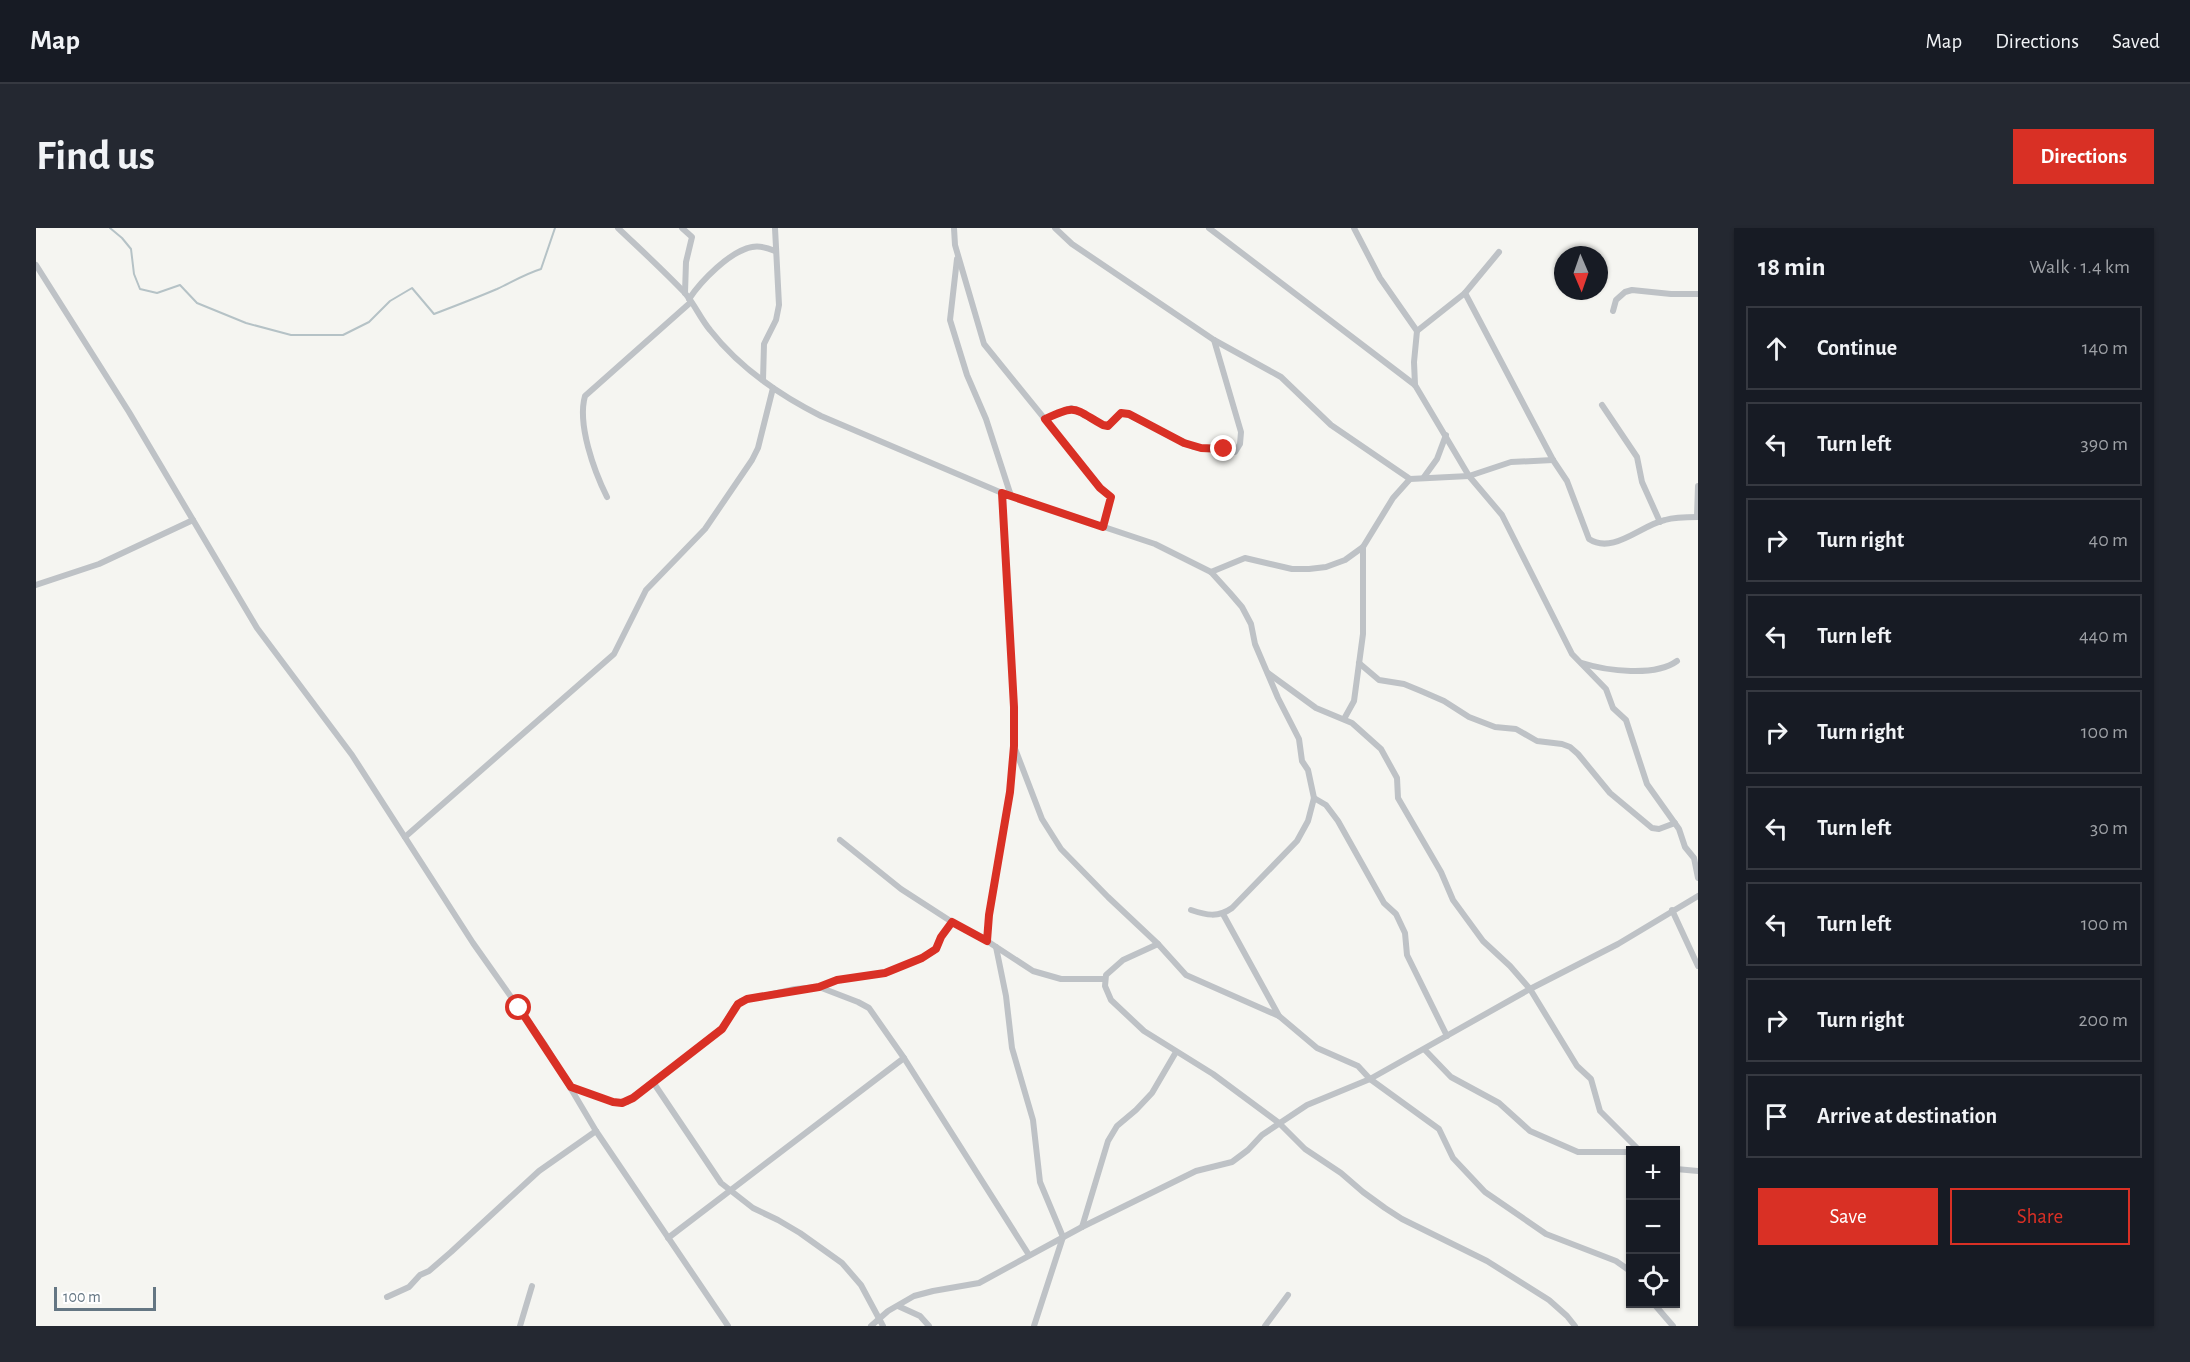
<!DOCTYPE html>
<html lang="en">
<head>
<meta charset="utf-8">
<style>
	:root { --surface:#171b24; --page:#242831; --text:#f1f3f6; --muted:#9ea1a6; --line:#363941; --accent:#d93025 }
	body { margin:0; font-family:"Alegreya Sans",sans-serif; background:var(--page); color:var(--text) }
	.controls { position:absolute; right:18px; bottom:18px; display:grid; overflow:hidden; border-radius:0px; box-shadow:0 2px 4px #0004 }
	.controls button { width:54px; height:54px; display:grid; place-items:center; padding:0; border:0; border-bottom:2px solid var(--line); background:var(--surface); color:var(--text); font:30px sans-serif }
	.compass { position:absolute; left:1518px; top:18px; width:54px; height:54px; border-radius:50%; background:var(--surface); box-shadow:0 2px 4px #0004; rotate:178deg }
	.scale { position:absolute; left:18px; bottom:15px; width:102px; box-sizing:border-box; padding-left:6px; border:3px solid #647683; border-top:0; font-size:16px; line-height:21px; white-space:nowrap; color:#647683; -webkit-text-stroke:4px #fff; paint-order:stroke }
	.stop { position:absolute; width:18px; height:18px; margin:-14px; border:4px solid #d93025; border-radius:50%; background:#fff }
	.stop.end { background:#d93025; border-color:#fff; box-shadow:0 2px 6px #0008 }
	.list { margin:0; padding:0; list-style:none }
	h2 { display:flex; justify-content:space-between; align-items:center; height:78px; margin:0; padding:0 24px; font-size:26px }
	h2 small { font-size:20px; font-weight:400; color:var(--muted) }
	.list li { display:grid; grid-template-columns:39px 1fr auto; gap:18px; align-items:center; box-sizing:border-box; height:84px; margin:0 12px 12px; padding:0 12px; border:2px solid var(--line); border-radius:0px }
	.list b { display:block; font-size:22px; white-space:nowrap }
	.list em { font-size:20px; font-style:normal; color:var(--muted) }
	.actions { display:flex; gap:12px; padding:18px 24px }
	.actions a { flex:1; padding:14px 0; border:2px solid var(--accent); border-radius:0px; text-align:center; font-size:21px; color:var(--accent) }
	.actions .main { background:var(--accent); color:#fff }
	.icon { flex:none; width:33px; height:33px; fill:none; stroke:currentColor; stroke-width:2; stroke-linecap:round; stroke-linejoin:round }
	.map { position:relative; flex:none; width:1662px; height:1098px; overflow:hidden; border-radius:0px }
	header { display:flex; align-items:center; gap:36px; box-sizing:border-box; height:84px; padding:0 30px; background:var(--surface); border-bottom:2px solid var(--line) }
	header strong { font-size:28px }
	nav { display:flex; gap:33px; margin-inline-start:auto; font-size:21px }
	.intro { display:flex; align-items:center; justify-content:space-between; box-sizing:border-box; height:144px; padding:0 36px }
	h1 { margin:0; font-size:42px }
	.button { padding:15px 27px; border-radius:0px; background:var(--accent); color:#fff; font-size:21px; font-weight:700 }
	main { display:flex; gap:36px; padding:0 36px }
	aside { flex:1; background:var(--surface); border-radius:0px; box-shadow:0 2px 4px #0004 }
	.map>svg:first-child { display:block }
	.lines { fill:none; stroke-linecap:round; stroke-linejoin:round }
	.stream { stroke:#b5c2c6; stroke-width:2 }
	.street { stroke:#bec2c6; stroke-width:6 }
	.route { stroke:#d93025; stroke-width:8 }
</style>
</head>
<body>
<header>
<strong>Map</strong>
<nav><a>Map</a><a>Directions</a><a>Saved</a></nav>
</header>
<div class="intro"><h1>Find us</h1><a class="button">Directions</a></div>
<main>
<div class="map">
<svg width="1662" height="1098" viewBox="0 0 1662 1098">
	<rect width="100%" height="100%" fill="#f5f5f1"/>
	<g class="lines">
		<!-- stream -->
		<path class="stream" d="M74,0L86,10L95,21L98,46L104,61L121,65L144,57L161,75L210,95L255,107H307L333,94L354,73L376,60L398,86C419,78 440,70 461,61C476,54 489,46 505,41L519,0"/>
		<!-- street -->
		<g class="street">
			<path d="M582,0C604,21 627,42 648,64C658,75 664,90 674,102C703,139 743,167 785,188L966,265L1119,316L1175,344L1194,365L1206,379L1215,396L1219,416L1242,470L1263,511L1266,533L1272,542L1278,570L1272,593L1261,613L1196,680C1182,690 1170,687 1155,682"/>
			<polyline points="646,0 656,9 650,34 649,65"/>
			<polyline points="918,0 919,17 948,116 1064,259 1075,269 1067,299"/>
			<polyline points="1019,0 1036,16 1178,112 1245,149 1295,197 1374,251"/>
			<polyline points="1173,0 1379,157 1433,248 1466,287 1536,426 1570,461 1577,480 1590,492 1611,556 1643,601 1649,619 1658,630 1662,650"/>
			<polyline points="1318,0 1344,50 1381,103"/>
			<polyline points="921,31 914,92 931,147 950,191 975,268"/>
			<polyline points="0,37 93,184 221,400 316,527 437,715 509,817 560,903 692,1098"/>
			<path d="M1429,65L1517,232L1531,253L1553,311C1577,327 1605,297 1629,292C1639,289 1651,289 1662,289"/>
			<path d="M653,71C665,53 694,23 716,19C724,17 732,20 739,23"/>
			<polyline points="1577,83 1580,72 1589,64 1596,62 1635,66 1662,66"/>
			<polyline points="727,152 728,116 740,92 743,77 739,0"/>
			<polyline points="1379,157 1378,134 1381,103 1429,65 1463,24"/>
			<polyline points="1566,177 1601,229 1606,254 1624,294"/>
			<polyline points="1009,191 1035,180 1067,197 1072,198 1085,185 1089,185 1158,219 1199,224 1204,216 1205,204 1178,112"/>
			<polyline points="1388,249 1401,231 1410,207"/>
			<path d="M571,269C558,243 541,196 549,168L655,74"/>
			<polyline points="1661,289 1662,258"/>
			<polyline points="1175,344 1209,330 1256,341 1273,341 1290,339 1309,332 1327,319 1357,270 1374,251 1433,248 1475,234 1517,232"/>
			<polyline points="0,357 63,336 157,292"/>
			<polyline points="1323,435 1343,452 1368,456 1385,463 1408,473 1433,489 1459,499 1480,501 1501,513 1526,516 1534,519 1542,526 1574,565 1616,600 1623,601 1639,595"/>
			<path d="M1546,435C1571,443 1619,449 1641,433"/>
			<polyline points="1232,445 1280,480 1316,495 1345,521 1361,550 1362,570 1405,644 1417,672 1447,713 1474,738 1494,761 1541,838 1555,851 1564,883 1603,922"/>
			<polyline points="1308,491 1318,473 1327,406 1327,319"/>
			<polyline points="978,518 1006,591 1025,621 1072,669 1122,716 1150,747 1243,788 1281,820 1322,838 1334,851 1403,901 1417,930 1449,964 1510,1006 1580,1033 1594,1043"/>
			<polyline points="1278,570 1290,577 1302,593 1348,675 1360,686 1369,705 1371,727 1411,808"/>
			<polyline points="369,609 578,426 610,362 669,301 716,232 722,220 737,160"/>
			<polyline points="804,612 865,661 916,694 951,713 997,743 1025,751 1069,751"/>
			<polyline points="1636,682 1662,738"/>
			<polyline points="1187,686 1243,788"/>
			<polyline points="951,713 953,687 974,564 978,518 978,479 966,265"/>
			<polyline points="1122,716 1087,732 1070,747 1069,758 1075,772 1108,803 1177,846 1243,895 1269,921 1305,945 1327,964 1349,980 1366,991 1451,1033 1513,1072 1531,1088 1539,1098"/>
			<polyline points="960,719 970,768 976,820 997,892 1004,954 1027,1009 998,1098"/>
			<polyline points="783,759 822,774 833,780 868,830 993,1027"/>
			<polyline points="1389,822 1415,849 1463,875 1494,903 1542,924 1594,924"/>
			<polyline points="617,854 685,955 717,980 742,992 764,1005 806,1035 825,1057 847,1098"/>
			<polyline points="535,859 577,874 591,874 686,801 698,780 705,773 759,761 783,759 801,752 849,745 886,730 898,723 902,718 905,709 916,694"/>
			<polyline points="1640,941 1662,943"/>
			<polyline points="1046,999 1072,913 1081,898 1100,882 1116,865 1140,824"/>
			<polyline points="632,1010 868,830"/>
			<polyline points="351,1069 373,1059 384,1047 393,1043 415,1024 503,943 560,903"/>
			<polyline points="1618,1076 1637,1098"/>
			<polyline points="862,1078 884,1088 893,1098"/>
			<polyline points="484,1098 496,1058"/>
			<polyline points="835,1098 852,1083 878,1068 897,1063 943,1055 1046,999 1160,943 1196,934 1212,922 1226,907 1271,877 1334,851 1494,761 1582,716 1662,668"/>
			<polyline points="1229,1098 1252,1067"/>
		</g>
	</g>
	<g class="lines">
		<!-- route -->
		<path class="route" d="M483,780L535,859L577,874L586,875L597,870L686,801L702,776L711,771L783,759L801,752L849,745L886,730L900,721L905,709L916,694L951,713L953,687L974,564L978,518V479L966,265L1067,299L1075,269L1064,260L1009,191C1041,176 1037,180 1067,197L1072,198L1085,185L1093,186L1148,215L1165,220L1188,221"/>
	</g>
</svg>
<div class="controls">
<button>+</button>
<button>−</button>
<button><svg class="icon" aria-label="locate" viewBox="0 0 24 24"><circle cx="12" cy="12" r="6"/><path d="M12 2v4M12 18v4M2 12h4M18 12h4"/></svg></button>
</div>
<svg class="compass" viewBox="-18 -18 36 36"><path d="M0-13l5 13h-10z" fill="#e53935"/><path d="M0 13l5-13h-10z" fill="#9ea1a6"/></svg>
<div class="scale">100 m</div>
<div class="stop" style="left:483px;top:780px"></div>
<div class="stop end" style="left:1188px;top:221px"></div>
</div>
<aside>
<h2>18 min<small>Walk · 1.4 km</small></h2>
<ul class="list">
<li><svg class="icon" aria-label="ahead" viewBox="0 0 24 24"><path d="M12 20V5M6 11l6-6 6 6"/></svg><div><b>Continue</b></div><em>140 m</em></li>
<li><svg class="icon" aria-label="left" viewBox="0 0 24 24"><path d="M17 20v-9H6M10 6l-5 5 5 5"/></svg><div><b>Turn left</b></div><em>390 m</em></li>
<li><svg class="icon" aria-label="right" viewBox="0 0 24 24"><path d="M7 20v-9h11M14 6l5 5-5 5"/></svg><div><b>Turn right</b></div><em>40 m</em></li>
<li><svg class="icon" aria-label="left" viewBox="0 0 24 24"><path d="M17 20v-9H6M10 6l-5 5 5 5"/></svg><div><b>Turn left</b></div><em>440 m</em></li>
<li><svg class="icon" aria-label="right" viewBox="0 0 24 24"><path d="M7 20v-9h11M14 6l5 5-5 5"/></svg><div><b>Turn right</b></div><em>100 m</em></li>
<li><svg class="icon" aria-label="left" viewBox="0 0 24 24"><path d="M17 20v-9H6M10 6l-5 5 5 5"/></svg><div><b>Turn left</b></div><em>30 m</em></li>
<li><svg class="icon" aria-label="left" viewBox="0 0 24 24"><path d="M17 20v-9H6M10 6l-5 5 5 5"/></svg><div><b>Turn left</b></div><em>100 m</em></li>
<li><svg class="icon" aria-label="right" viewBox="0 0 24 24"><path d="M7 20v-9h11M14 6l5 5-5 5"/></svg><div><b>Turn right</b></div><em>200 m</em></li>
<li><svg class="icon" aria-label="arrive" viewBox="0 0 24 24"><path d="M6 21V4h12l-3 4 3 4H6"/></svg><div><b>Arrive at destination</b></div></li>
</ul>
<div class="actions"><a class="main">Save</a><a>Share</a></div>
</aside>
</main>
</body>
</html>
